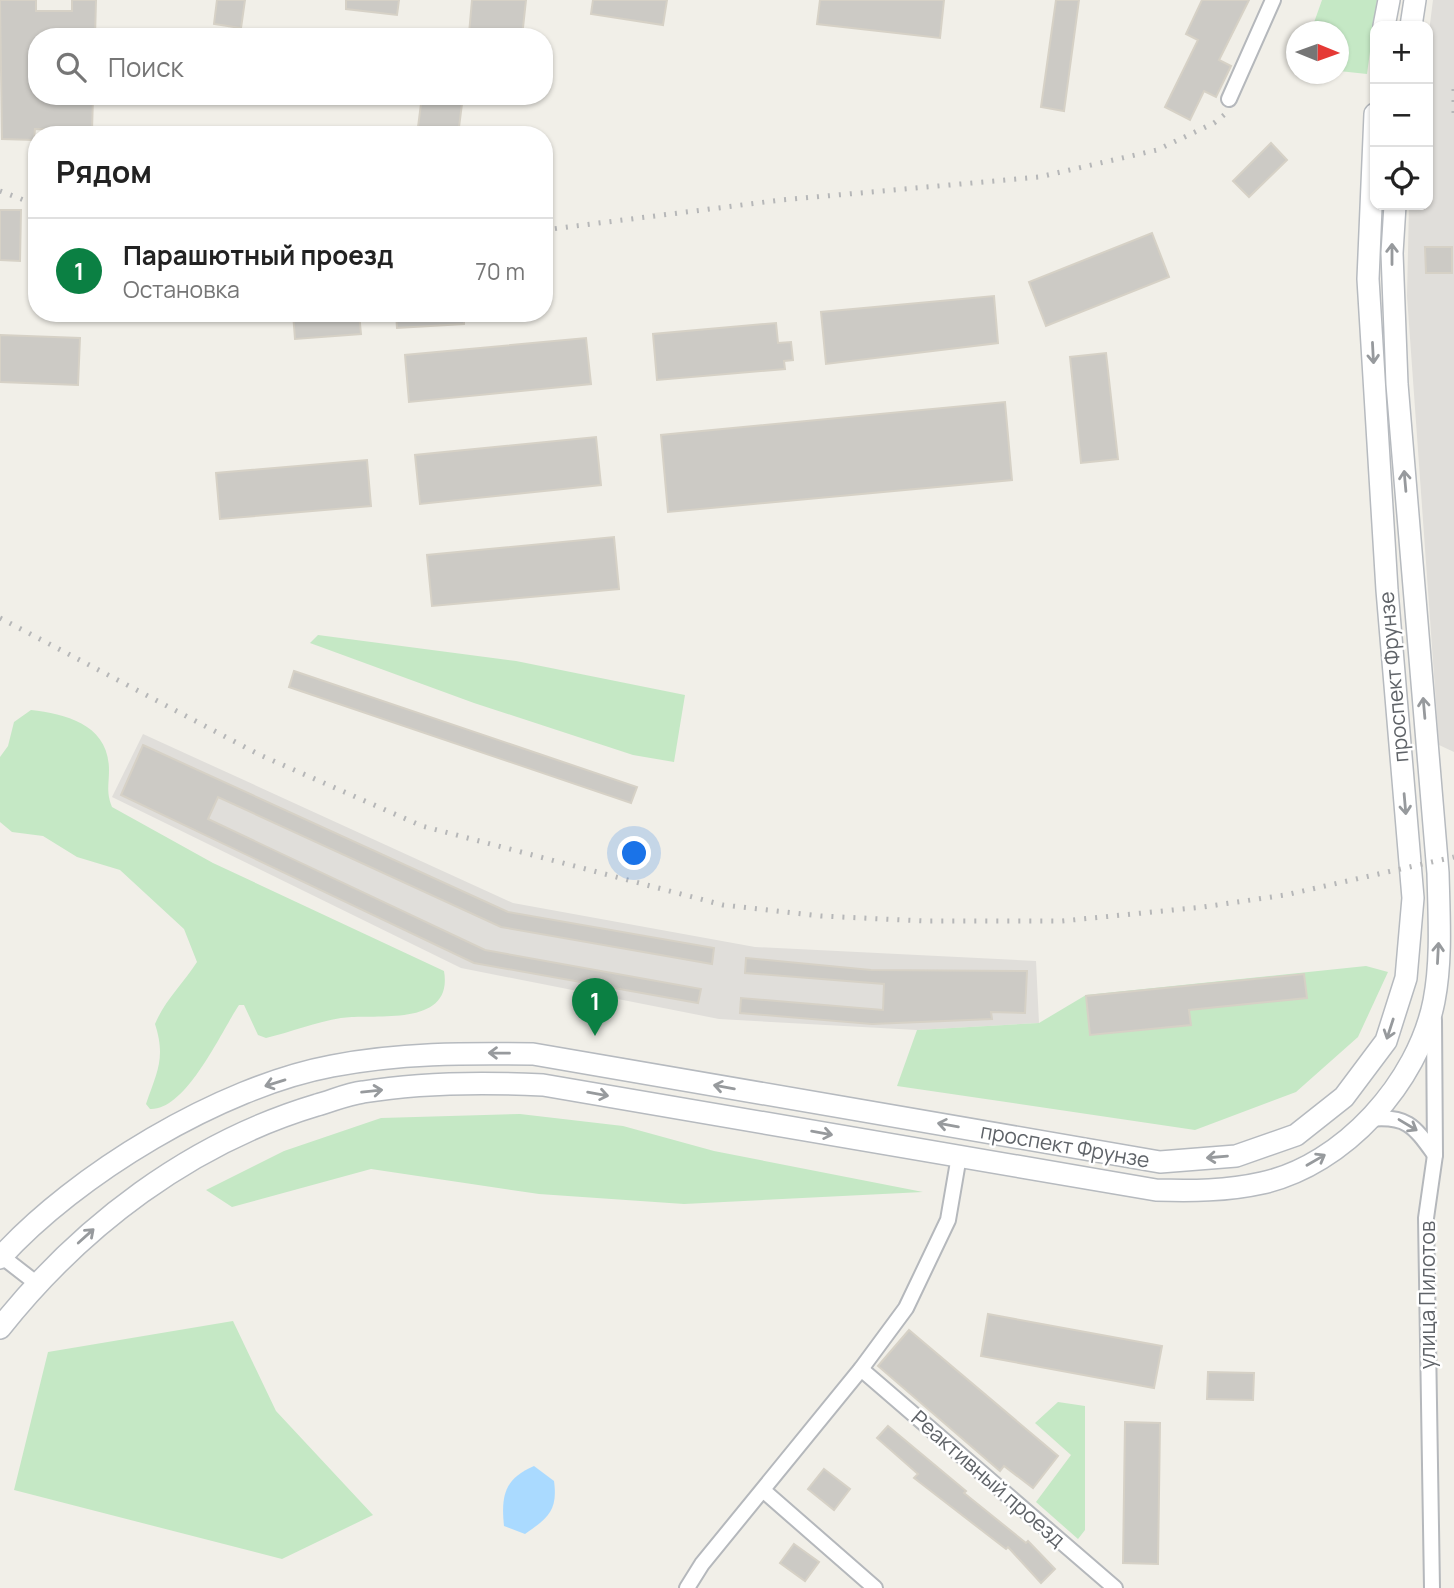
<!DOCTYPE html>
<html lang="ru">
<head>
<meta charset="utf-8">
<style>
	:root { --surface:#fff; --page:#f6f6f6; --text:#222; --muted:#767676; --line:#e0e0e0; --accent:#0b8043 }
	body { margin:0; font-family:Manrope,sans-serif; background:var(--page); color:var(--text) }
	.controls { position:absolute; right:21px; top:21px; display:grid; overflow:hidden; border-radius:14px; box-shadow:0 2px 5px #0004 }
	.controls button { width:63px; height:63px; display:grid; place-items:center; padding:0; border:0; border-bottom:2px solid var(--line); background:var(--surface); color:var(--text); font:35px sans-serif }
	.compass { position:absolute; left:1286px; top:21px; width:63px; height:63px; border-radius:50%; background:var(--surface); box-shadow:0 2px 5px #0004; rotate:91deg }
	.you { position:absolute; left:635px; top:854px; width:24px; height:24px; margin:-18px; border:5px solid #fff; border-radius:50%; background:#1a73e8; box-shadow:0 0 0 10px #1a73e833 }
	.badge { display:grid; place-items:center; width:46px; height:46px; border-radius:50%; background:var(--accent); color:#fff; font-size:23px; font-weight:700 }
	.pin { position:absolute; translate:-50% -58px; filter:drop-shadow(0 2px 4px #0008) }
	.pin::after { content:''; position:absolute; top:37px; width:24px; height:21px; background:inherit; clip-path:polygon(0 0,100% 0,50% 100%) }
	.list { margin:0; padding:0; list-style:none }
	h2 { display:flex; justify-content:space-between; align-items:center; height:91px; margin:0; padding:0 28px; font-size:30px }
	h2 small { font-size:23px; font-weight:400; color:var(--muted) }
	.list li { display:grid; grid-template-columns:46px 1fr auto; gap:21px; align-items:center; box-sizing:border-box; height:105px; padding:0 28px; border-top:2px solid var(--line) }
	.list b { display:block; font-size:26px; white-space:nowrap }
	.list p { margin:0; font-size:23px; white-space:nowrap; color:var(--muted) }
	.list em { font-size:23px; font-style:normal; color:var(--muted) }
	.icon { flex:none; width:38px; height:38px; fill:none; stroke:currentColor; stroke-width:2; stroke-linecap:round; stroke-linejoin:round }
	.map { position:relative; flex:none; width:1454px; height:1588px; overflow:hidden }
	.search { position:absolute; background:var(--surface); box-shadow:0 2px 5px #0004; left:28px; top:28px; width:525px; height:77px; display:flex; align-items:center; gap:18px; box-sizing:border-box; padding:0 24px; border-radius:28px; color:var(--muted); font-size:26px }
	.panel { position:absolute; background:var(--surface); box-shadow:0 2px 5px #0004; left:28px; top:126px; width:525px; height:196px; border-radius:28px }
	.map>svg:first-child { display:block }
	.industrial { fill:#e0deda }
	.green { fill:#c5e8c5 }
	.water { fill:#aadaff }
	.building { fill:#cccac5; stroke:#d6d1c6; stroke-width:2 }
	.lines { fill:none; stroke-linecap:round; stroke-linejoin:round }
	.minor-casing { stroke:#b5b8bc; stroke-width:18 }
	.secondary-casing { stroke:#b6babf; stroke-width:24 }
	.minor { stroke:#fff; stroke-width:14 }
	.secondary { stroke:#fff; stroke-width:21 }
	.rail { stroke:#b6b7b8; stroke-width:5; stroke-dasharray:2 9; stroke-linecap:butt }
	.oneway { stroke:#979a9d }
	.labels { text-anchor:middle; stroke-width:5; stroke-linejoin:round; paint-order:stroke }
	.street-label { font-size:21px; fill:#5f6368; stroke:#fff }
</style>
</head>
<body>
<div class="map">
<svg width="1454" height="1588" viewBox="0 0 1454 1588">
	<rect width="100%" height="100%" fill="#f1efe8"/>
	<!-- industrial -->
	<g class="industrial">
		<polygon points="1433,0 1454,0 1454,752 1439,745 1407,296 1409,205 1428,205 1428,40"/>
		<polygon points="143,734 513,903 755,947 1036,961 1039,1023 917,1030 719,1019 461,968 112,797"/>
	</g>
	<!-- green -->
	<g class="green">
		<polygon points="1322,0 1377,0 1367,74 1339,71 1338,32 1311,31"/>
		<polygon points="318,635 516,661 685,695 674,762 633,755 474,703 310,643"/>
		<path d="M31,710C67,714 109,725 109,770C109,785 106,792 112,807L213,863L444,971C454,1029 373,1013 341,1018C316,1022 291,1032 266,1038L258,1035L244,1005H239C221,1032 186,1111 150,1109L146,1104C157,1072 166,1058 155,1024C165,1000 183,984 197,962L184,929L120,870L77,857L43,836L12,832L0,822V757L8,746L14,722Z"/>
		<polygon points="1366,966 1388,972 1358,1037 1296,1092 1195,1130 897,1086 917,1030 1039,1023 1086,995"/>
		<polygon points="520,1114 623,1126 714,1151 923,1192 684,1204 539,1194 371,1169 232,1207 206,1190 284,1151 381,1118"/>
		<polygon points="233,1321 276,1411 373,1515 282,1559 14,1490 48,1352"/>
		<polygon points="1058,1402 1085,1406 1085,1530 1078,1539 1036,1502 1071,1455 1035,1423"/>
	</g>
	<!-- water -->
	<path class="water" d="M534,1466L554,1481C558,1511 548,1518 525,1534L504,1526C501,1496 504,1479 534,1466Z"/>
	<!-- building -->
	<g class="building">
		<polygon points="0,0 36,0 36,11 72,11 72,0 96,0 95,37 37,37 37,96 93,96 92,131 35,129 34,140 2,139"/>
		<polygon points="217,0 245,0 241,28 214,24"/>
		<polygon points="346,0 399,0 397,15 346,9"/>
		<polygon points="472,0 526,0 522,37 469,34"/>
		<polygon points="593,0 667,0 663,25 591,14"/>
		<polygon points="820,0 944,0 940,38 817,24"/>
		<polygon points="1056,0 1079,0 1064,111 1041,107"/>
		<polygon points="1202,0 1249,0 1219,60 1231,66 1216,97 1204,91 1190,120 1165,107 1198,40 1186,34"/>
		<polygon points="422,96 463,96 458,135 417,135"/>
		<polygon points="1271,143 1287,160 1249,197 1233,181"/>
		<polygon points="0,210 21,210 20,261 0,260"/>
		<polygon points="1152,233 1169,277 1046,326 1029,282"/>
		<polygon points="1425,247 1452,247 1452,273 1426,273"/>
		<polygon points="994,296 998,343 826,364 821,312"/>
		<polygon points="293,313 359,313 361,334 295,339"/>
		<polygon points="396,313 464,313 464,324 397,328"/>
		<polygon points="776,323 778,343 791,342 793,360 784,361 785,369 657,380 653,334"/>
		<polygon points="0,335 80,338 78,385 0,382"/>
		<polygon points="586,338 591,384 409,402 405,355"/>
		<polygon points="1106,353 1118,459 1081,463 1070,357"/>
		<polygon points="1005,402 1012,480 668,512 661,435"/>
		<polygon points="596,437 601,485 420,504 415,455"/>
		<polygon points="367,460 371,506 220,519 216,473"/>
		<polygon points="614,537 619,589 432,606 427,555"/>
		<polygon points="294,671 637,787 631,803 289,687"/>
		<polygon points="143,745 508,912 714,948 712,964 501,927 218,797 208,819 485,950 701,989 698,1003 474,963 121,795"/>
		<polygon points="746,958 871,970 1027,971 1025,1013 991,1012 992,1019 872,1024 740,1013 741,998 883,1010 884,984 745,973"/>
		<polygon points="1304,974 1307,998 1189,1010 1191,1025 1090,1035 1086,996"/>
		<polygon points="988,1314 1162,1346 1154,1388 981,1356"/>
		<polygon points="909,1330 1058,1456 1033,1488 1004,1466 1000,1471 878,1366"/>
		<polygon points="1208,1372 1254,1373 1253,1400 1207,1399"/>
		<polygon points="1125,1422 1160,1423 1158,1564 1123,1563"/>
		<polygon points="888,1426 966,1491 964,1493 1026,1543 1028,1541 1055,1569 1041,1583 1008,1547 1006,1549 914,1478 918,1474 877,1438"/>
		<polygon points="824,1469 850,1489 834,1510 808,1489"/>
		<polygon points="794,1544 819,1562 805,1581 780,1563"/>
	</g>
	<g class="lines">
		<!-- minor casing -->
		<g class="minor-casing">
			<g id="minor">
				<polyline points="1229,99 1273,0"/>
				<path d="M1369,1119C1407,1115 1414,1126 1435,1155"/>
				<polyline points="0,1255 36,1283"/>
				<polyline points="861,1369 1115,1588"/>
				<polyline points="764,1491 875,1588"/>
				<polyline points="687,1588 702,1564 861,1369 906,1308 948,1220 959,1156"/>
				<polyline points="1432,1588 1426,1218 1435,1155 1434,1020"/>
			</g>
		</g>
		<!-- secondary casing -->
		<g class="secondary-casing">
			<g id="secondary">
				<polyline points="1384,26 1389,0"/>
				<polyline points="1411,26 1415,0"/>
				<path d="M0,1258C76,1174 220,1087 332,1066C399,1053 465,1053 533,1054L1160,1162L1236,1156L1296,1135L1344,1097L1386,1041L1406,978L1413,898L1387,590L1368,279L1375,114"/>
				<path d="M0,1328C81,1226 190,1143 317,1105C332,1101 347,1094 363,1092C423,1082 483,1082 543,1085L1156,1190C1191,1191 1227,1191 1262,1183C1344,1165 1418,1082 1434,1001C1442,960 1439,915 1438,873L1397,384L1392,253L1395,205"/>
			</g>
		</g>
		<!-- minor -->
		<use href="#minor" class="minor"/>
		<!-- secondary -->
		<use href="#secondary" class="secondary"/>
		<!-- rail -->
		<g class="rail">
			<polyline points="1454,89 1454,113"/>
			<polyline points="0,191 37,205"/>
			<polyline points="544,230 781,200 1039,177 1157,150 1214,123 1229,111"/>
			<polyline points="0,618 260,755 422,826 723,905 821,916 924,921 1062,921 1203,907 1285,895 1454,857"/>
		</g>
	</g>
	<!-- one-way arrows -->
	<defs><path id="oneway-shaft" d="M-6 0H5M1.5-3L5.5 0L1.5 3" fill="none" stroke-width="1.6" stroke-linecap="round" stroke-linejoin="round" transform="scale(1.75)"/></defs>
	<g class="oneway">
		<use href="#oneway-shaft" transform="translate(1392 254) rotate(-90)"/>
		<use href="#oneway-shaft" transform="translate(1373 353) rotate(87)"/>
		<use href="#oneway-shaft" transform="translate(1405 481) rotate(-95)"/>
		<use href="#oneway-shaft" transform="translate(1424 708) rotate(-95)"/>
		<use href="#oneway-shaft" transform="translate(1405 804) rotate(85)"/>
		<use href="#oneway-shaft" transform="translate(1438 953) rotate(-87)"/>
		<use href="#oneway-shaft" transform="translate(1390 1029) rotate(108)"/>
		<use href="#oneway-shaft" transform="translate(499 1053) rotate(-179)"/>
		<use href="#oneway-shaft" transform="translate(275 1083) rotate(163)"/>
		<use href="#oneway-shaft" transform="translate(724 1087) rotate(-170)"/>
		<use href="#oneway-shaft" transform="translate(372 1091) rotate(-6)"/>
		<use href="#oneway-shaft" transform="translate(598 1094) rotate(10)"/>
		<use href="#oneway-shaft" transform="translate(948 1125) rotate(-170)"/>
		<use href="#oneway-shaft" transform="translate(1408 1125) rotate(31)"/>
		<use href="#oneway-shaft" transform="translate(822 1133) rotate(10)"/>
		<use href="#oneway-shaft" transform="translate(1217 1157) rotate(175)"/>
		<use href="#oneway-shaft" transform="translate(1316 1160) rotate(-30)"/>
		<use href="#oneway-shaft" transform="translate(86 1236) rotate(-42)"/>
	</g>
	<g class="labels">
		<!-- street labels -->
		<g class="street-label">
			<text transform="translate(1394 677) rotate(-95)" y="7">проспект Фрунзе</text>
			<text transform="translate(1065 1146) rotate(10)" y="7">проспект Фрунзе</text>
			<text transform="translate(1428 1295) rotate(-90)" y="7">улица Пилотов</text>
			<text transform="translate(988 1479) rotate(41)" y="7">Реактивный проезд</text>
		</g>
	</g>
</svg>
<div class="controls">
<button>+</button>
<button>−</button>
<button><svg class="icon" aria-label="locate" viewBox="0 0 24 24"><circle cx="12" cy="12" r="6"/><path d="M12 2v4M12 18v4M2 12h4M18 12h4"/></svg></button>
</div>
<svg class="compass" viewBox="-18 -18 36 36"><path d="M0-13l5 13h-10z" fill="#e53935"/><path d="M0 13l5-13h-10z" fill="#767676"/></svg>
<div class="you"></div>
<div class="pin badge" style="left:595px;top:1036px">1</div>
<div class="search"><svg class="icon" aria-label="search" viewBox="0 0 24 24"><circle cx="10" cy="10" r="6"/><path d="M15 15l6 6"/></svg>Поиск</div>
<section class="panel">
<h2>Рядом<small></small></h2>
<ul class="list">
<li><span class="badge">1</span><div><b>Парашютный проезд</b><p>Остановка</p></div><em>70 m</em></li>
</ul>
</section>
</div>
</body>
</html>
